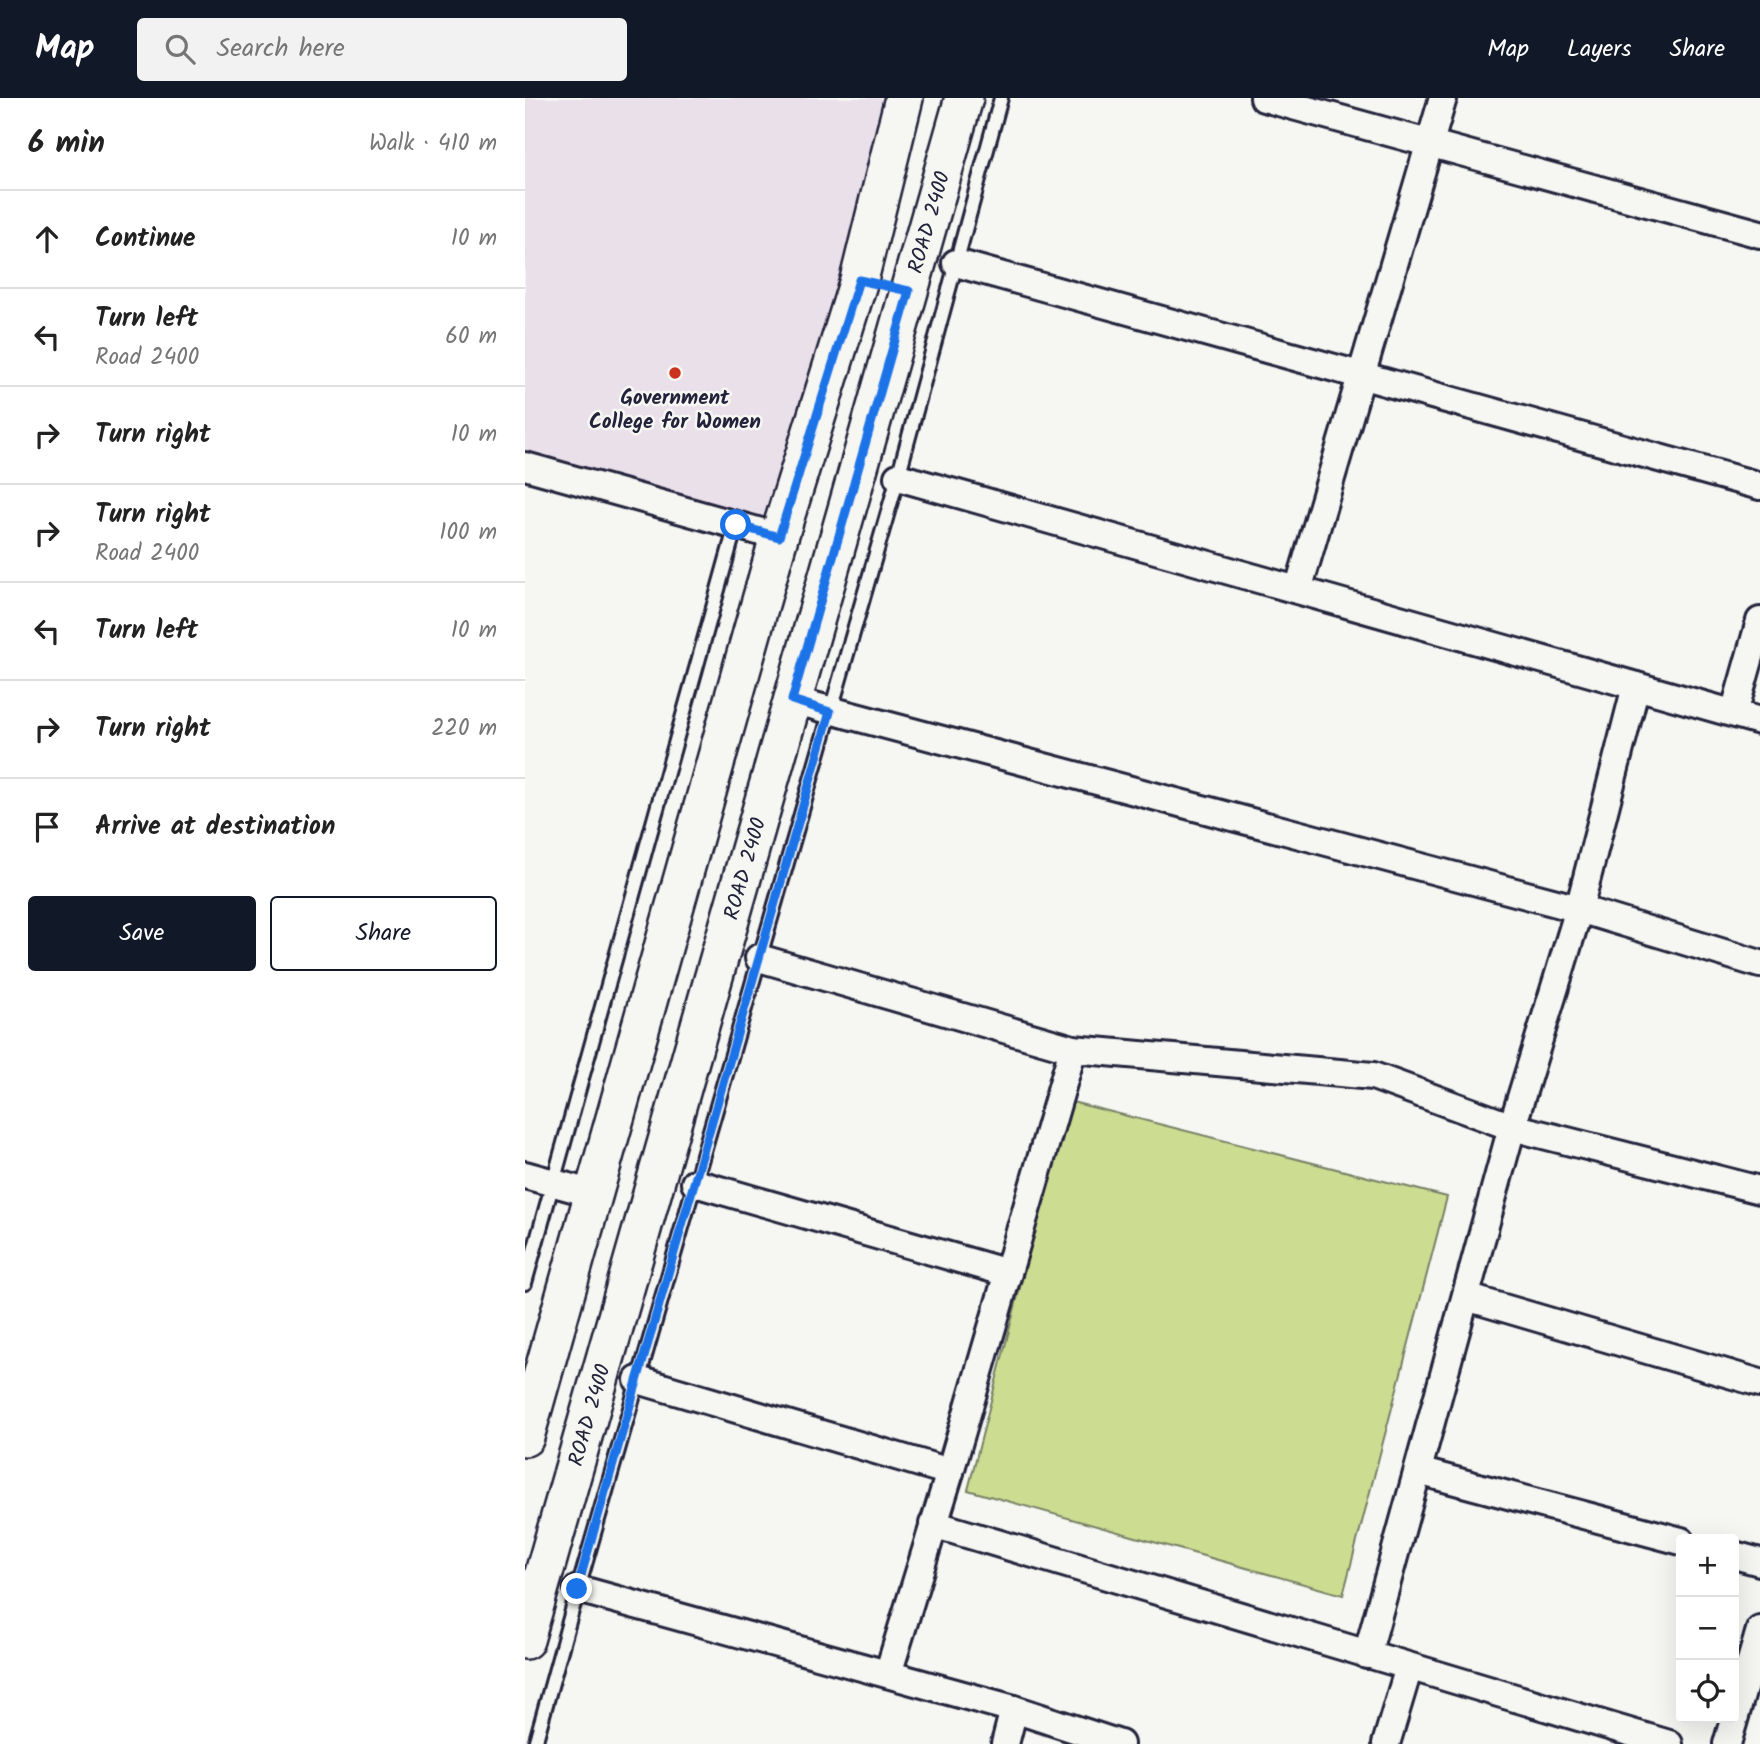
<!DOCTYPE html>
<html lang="en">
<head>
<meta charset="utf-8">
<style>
	:root { --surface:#fff; --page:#f2f2f2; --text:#222; --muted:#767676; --line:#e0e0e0; --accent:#111827 }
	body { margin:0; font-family:Kalam,sans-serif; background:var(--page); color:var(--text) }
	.controls { position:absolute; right:21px; bottom:21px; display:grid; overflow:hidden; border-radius:7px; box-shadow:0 7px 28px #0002 }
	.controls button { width:63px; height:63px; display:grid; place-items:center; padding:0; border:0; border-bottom:2px solid var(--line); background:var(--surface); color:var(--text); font:35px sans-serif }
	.stop { position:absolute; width:21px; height:21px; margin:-16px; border:5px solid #1a73e8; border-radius:50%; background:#fff }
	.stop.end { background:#1a73e8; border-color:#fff; box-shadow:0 2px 7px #0008 }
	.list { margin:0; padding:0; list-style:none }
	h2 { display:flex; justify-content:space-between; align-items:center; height:91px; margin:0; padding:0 28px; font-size:30px }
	h2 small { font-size:23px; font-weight:400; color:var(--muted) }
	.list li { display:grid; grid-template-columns:46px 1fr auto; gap:21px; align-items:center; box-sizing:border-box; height:98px; padding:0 28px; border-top:2px solid var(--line) }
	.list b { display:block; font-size:26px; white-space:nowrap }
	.list p { margin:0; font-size:23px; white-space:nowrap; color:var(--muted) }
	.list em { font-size:23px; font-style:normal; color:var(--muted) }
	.actions { display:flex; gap:14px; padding:21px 28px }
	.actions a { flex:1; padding:16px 0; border:2px solid var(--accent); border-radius:7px; text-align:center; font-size:24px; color:var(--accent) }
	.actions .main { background:var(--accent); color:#fff }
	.icon { flex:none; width:38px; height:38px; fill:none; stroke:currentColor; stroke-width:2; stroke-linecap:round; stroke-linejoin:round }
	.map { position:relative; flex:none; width:1235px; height:1646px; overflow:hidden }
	header { display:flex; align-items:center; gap:42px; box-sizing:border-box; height:98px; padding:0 35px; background:var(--accent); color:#fff }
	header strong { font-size:33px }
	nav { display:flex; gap:38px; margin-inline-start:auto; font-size:24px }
	.search { width:490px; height:63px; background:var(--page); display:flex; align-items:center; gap:18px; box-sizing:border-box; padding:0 24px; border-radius:7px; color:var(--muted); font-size:26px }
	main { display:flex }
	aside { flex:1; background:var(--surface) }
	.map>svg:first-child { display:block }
	.built { fill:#eae0ea }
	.green { fill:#ccdd91; stroke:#778066; stroke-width:2 }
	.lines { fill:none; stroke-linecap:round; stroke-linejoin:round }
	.lane-casing { stroke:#22223b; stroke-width:18 }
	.street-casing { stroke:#22223b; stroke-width:32 }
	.secondary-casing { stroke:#22223b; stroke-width:42 }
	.lane { stroke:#f6f6f2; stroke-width:12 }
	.street { stroke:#f6f6f2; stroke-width:26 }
	.secondary { stroke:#f6f6f2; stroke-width:37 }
	.route { stroke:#1a73e8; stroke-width:9 }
	.poi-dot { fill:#c8321e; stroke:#f6f6f2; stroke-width:2.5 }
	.labels { text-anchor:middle; stroke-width:5; stroke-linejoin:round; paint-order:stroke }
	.street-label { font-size:21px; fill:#22223b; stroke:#f6f6f2 }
	.poi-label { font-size:21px; font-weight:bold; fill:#22223b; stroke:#f6f6f2 }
</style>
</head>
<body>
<header>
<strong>Map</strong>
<div class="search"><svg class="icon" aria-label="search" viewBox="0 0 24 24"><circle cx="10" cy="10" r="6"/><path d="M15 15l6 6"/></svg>Search here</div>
<nav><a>Map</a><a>Layers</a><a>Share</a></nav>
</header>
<main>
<aside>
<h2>6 min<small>Walk · 410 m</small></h2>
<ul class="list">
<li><svg class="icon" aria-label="ahead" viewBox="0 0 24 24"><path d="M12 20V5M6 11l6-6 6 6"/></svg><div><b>Continue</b></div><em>10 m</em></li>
<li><svg class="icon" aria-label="left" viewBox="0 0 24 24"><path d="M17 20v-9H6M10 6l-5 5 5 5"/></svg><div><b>Turn left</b><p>Road 2400</p></div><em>60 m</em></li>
<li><svg class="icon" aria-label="right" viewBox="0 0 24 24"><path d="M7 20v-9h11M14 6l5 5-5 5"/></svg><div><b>Turn right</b></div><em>10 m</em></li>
<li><svg class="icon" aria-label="right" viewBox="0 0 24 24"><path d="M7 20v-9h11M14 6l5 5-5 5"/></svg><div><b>Turn right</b><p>Road 2400</p></div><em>100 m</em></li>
<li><svg class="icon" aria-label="left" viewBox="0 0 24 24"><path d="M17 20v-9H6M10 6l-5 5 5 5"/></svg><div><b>Turn left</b></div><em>10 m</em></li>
<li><svg class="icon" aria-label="right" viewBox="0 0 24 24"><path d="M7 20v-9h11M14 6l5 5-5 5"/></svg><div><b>Turn right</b></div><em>220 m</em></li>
<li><svg class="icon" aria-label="arrive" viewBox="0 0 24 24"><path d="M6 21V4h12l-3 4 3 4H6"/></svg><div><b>Arrive at destination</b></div></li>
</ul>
<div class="actions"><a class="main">Save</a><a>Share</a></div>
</aside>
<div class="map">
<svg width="1235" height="1646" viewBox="0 0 1235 1646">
	<rect width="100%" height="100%" fill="#f6f6f2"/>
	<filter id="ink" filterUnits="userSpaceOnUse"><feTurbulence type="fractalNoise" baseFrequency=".0143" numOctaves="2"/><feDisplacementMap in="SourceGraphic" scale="14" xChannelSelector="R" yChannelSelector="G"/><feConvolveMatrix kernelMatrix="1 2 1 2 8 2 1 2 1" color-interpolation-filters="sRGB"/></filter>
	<g filter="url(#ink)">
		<!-- built -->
		<polygon class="built" points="0,0 379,0 254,439 0,368"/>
		<!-- green -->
		<polygon class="green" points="543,1003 922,1099 818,1497 443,1392"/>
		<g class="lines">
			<!-- lane casing -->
			<g class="lane-casing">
				<g id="lane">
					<polyline points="0,1185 211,427"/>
					<polyline points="10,1646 53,1491 373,379 476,0"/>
				</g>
			</g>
			<!-- street casing -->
			<g class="street-casing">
				<g id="street">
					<polyline points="739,0 1235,136"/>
					<polyline points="431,165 1235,388"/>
					<polyline points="0,368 254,439"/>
					<polyline points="373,379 1235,623"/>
					<polyline points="773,492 918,0"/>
					<polyline points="267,602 1054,811 1235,866"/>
					<polyline points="1209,615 1235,523"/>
					<polyline points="234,860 548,951 848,978 987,1029 1235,1092"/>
					<polyline points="0,1077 69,1096"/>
					<polyline points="170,1085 483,1175"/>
					<polyline points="941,1199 1235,1285"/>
					<polyline points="113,1282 425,1374"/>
					<polyline points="893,1373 1156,1443"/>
					<polyline points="408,1426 1144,1646"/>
					<polyline points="1209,1457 1235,1464"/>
					<polyline points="53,1491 489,1611 595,1646"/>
					<polyline points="842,1557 987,1029 1054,811 1111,588"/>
					<polyline points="363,1576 425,1374 548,951"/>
					<polyline points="480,1646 489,1611"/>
					<polyline points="861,1646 884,1569"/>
					<polyline points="1202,1646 1235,1532"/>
				</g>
			</g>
			<!-- secondary casing -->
			<g class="secondary-casing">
				<g id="secondary">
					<polyline points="0,1339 254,439 334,182 379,0"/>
					<path id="s1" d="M0,1542L439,0"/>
				</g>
			</g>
			<!-- lane -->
			<use href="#lane" class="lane"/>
			<!-- street -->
			<use href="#street" class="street"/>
			<!-- secondary -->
			<use href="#secondary" class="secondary"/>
		</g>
	</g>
	<g class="lines" filter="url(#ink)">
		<!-- route -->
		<polyline class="route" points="52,1491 305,614 267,602 384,193 334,182 254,439 211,427"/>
	</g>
	<!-- markers -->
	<circle class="poi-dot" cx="150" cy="275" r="7"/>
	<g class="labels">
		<!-- street labels -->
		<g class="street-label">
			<text dy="7" stroke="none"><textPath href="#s1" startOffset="1474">ROAD 2400</textPath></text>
			<text dy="7" stroke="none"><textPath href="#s1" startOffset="802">ROAD 2400</textPath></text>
			<text dy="7" stroke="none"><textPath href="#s1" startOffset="234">ROAD 2400</textPath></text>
		</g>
		<!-- poi labels -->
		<g class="poi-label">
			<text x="150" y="306">Government<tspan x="150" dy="24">College for Women</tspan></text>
		</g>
	</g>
</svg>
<div class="controls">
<button>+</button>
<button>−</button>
<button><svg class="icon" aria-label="locate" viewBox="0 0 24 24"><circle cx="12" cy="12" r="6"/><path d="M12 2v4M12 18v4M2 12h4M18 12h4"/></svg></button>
</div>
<div class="stop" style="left:211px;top:427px"></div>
<div class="stop end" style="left:52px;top:1491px"></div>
</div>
</main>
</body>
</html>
